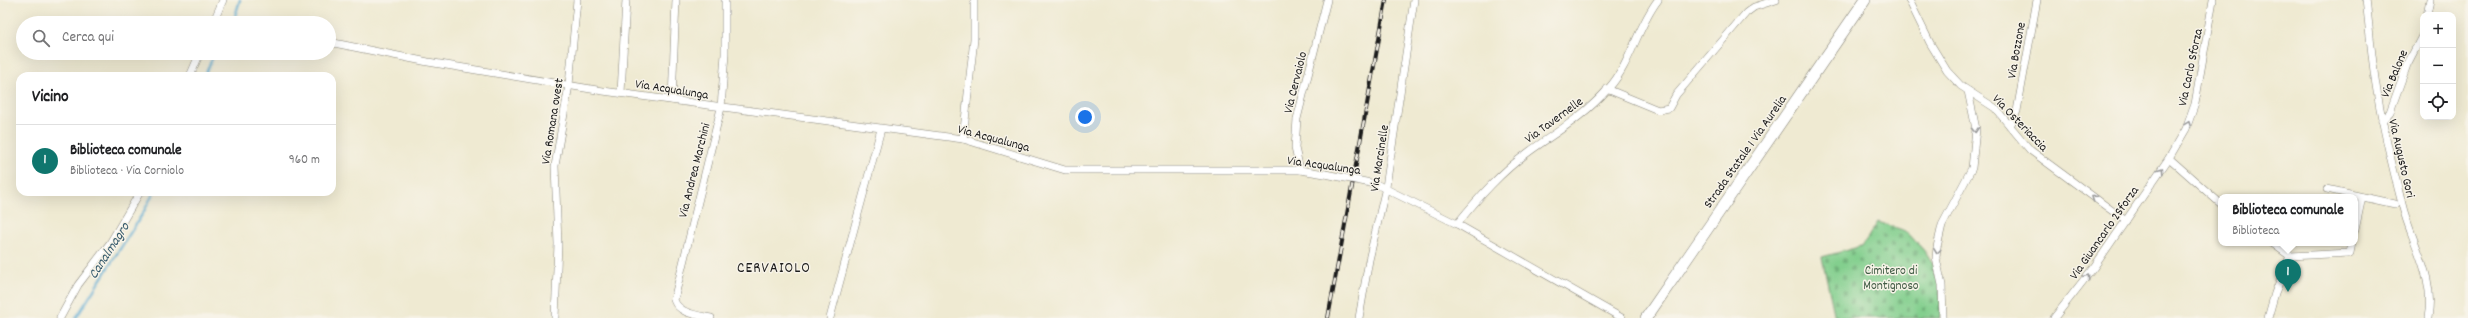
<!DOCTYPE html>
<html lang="it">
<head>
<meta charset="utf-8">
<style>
	:root { --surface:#fff; --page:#f6f6f6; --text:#202124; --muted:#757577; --line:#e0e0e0; --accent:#0f766e }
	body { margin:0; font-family:Dekko,sans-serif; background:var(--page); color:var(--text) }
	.controls { position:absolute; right:12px; top:12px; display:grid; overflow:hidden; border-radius:8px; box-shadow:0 4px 16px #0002 }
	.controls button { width:36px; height:36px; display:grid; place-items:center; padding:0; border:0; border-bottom:1px solid var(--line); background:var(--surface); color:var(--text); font:20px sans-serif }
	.you { position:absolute; left:1085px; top:117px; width:14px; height:14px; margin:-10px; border:3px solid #fff; border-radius:50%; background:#1a73e8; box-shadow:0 0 0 6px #1a73e833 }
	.badge { display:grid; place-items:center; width:26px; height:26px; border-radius:50%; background:var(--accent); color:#fff; font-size:13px; font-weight:700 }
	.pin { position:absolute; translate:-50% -33px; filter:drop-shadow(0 1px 2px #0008) }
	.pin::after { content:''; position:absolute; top:21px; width:14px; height:12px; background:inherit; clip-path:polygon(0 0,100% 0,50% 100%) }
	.popup { position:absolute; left:2218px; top:194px; width:140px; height:52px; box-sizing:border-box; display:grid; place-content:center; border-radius:8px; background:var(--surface); filter:drop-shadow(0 1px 3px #0005); font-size:13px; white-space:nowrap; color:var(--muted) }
	.popup b { font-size:15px; color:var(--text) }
	.popup::after { content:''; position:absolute; left:50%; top:100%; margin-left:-8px; border:8px solid transparent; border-top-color:var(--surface) }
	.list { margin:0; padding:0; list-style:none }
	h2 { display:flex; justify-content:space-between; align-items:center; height:52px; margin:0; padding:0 16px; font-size:17px }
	h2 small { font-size:13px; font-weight:400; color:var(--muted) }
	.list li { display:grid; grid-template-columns:26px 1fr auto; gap:12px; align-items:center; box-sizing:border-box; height:72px; padding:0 16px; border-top:1px solid var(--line) }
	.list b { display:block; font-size:15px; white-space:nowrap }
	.list p { margin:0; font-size:13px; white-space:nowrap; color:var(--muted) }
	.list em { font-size:13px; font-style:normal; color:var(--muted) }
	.icon { flex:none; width:22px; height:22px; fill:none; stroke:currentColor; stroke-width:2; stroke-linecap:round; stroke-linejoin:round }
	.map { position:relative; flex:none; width:2468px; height:318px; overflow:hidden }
	.search { position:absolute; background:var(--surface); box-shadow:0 4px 16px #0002; left:16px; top:16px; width:320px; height:44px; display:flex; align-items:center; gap:10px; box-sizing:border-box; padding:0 14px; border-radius:22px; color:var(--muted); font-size:15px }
	.panel { position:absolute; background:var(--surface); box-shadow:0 4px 16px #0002; left:16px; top:72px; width:320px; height:124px; border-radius:12px }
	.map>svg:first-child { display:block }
	.cemetery { fill:url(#cemetery-stones); stroke:#507655 }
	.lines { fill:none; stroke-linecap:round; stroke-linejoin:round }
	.stream { stroke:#55a9d1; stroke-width:2.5 }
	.street-casing { stroke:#868377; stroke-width:8 }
	.primary-casing { stroke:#868377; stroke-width:12 }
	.street { stroke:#fff; stroke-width:7 }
	.primary { stroke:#fff; stroke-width:11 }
	.rail-casing { stroke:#1c1c1c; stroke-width:4 }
	.rail { stroke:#f7f3e8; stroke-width:2.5; stroke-dasharray:8; stroke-linecap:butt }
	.street-bridge-casing { stroke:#868377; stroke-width:8; stroke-linecap:butt }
	.street-bridge { stroke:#fff; stroke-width:7 }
	.oneway { stroke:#999 }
	.labels { text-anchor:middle; stroke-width:3; stroke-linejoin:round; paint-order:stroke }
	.street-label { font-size:13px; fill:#1c1c1c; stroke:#f7f3e8 }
	.park-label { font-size:13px; fill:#405b44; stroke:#f7f3e8 }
	.water-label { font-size:14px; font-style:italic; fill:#365b6d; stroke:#f7f3e8 }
	.quarter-label { font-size:15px; letter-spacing:1px; fill:#1c1c1c; stroke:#f7f3e8 }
</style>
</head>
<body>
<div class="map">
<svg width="2468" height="318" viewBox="0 0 2468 318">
	<defs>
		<pattern id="cemetery-stones" width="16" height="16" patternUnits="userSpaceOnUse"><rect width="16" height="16" fill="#83cf8e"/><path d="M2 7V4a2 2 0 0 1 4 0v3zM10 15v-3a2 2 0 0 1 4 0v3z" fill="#71b17a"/></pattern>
	</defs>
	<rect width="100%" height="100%" fill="#f7f3e8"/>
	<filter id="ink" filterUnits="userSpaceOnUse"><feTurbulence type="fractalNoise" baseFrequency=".025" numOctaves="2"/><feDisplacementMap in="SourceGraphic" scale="8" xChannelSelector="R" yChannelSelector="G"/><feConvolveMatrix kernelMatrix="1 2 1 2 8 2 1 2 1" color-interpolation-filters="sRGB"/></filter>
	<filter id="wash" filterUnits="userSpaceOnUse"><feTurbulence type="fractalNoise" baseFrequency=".012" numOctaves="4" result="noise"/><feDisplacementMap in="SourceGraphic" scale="16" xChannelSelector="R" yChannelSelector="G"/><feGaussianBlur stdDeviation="0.9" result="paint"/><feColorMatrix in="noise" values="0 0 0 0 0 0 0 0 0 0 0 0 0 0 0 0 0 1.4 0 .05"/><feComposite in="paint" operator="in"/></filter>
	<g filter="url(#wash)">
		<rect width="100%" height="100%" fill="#efead2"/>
		<!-- cemetery -->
		<polygon class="cemetery" points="1878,222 1906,231 1927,254 1933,264 1941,291 1940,318 1835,318 1822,257 1862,246"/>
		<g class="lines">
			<!-- stream -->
			<g class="stream">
				<polyline points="233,23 240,0"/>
				<polyline points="204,76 215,53"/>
				<polyline points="76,318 143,213 154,192"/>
			</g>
		</g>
	</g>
	<g filter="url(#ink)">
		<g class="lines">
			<!-- street casing -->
			<g class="street-casing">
				<g id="street">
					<polyline points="1909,0 1930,43 1947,71 1961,86 1995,108 2030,150 2126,221"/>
					<path d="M2366,0C2370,32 2372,65 2378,97C2384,133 2393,169 2402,204C2411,243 2436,276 2428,318"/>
					<polyline points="2427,15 2430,0"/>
					<polyline points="213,23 223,0"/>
					<polyline points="329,42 428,62 603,91 963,139 1065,170 1300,170 1325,174"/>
					<polyline points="190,76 200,53"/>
					<polyline points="1607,89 1658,110 1669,108 1676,95 1746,13 1754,7 1776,0"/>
					<polyline points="621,93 626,0"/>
					<polyline points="672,100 676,0"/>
					<polyline points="2382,121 2390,112 2407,65 2423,34"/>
					<polyline points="2010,126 2017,111 2037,0"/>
					<polyline points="963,139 974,39 974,0"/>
					<polyline points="2169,158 2221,204"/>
					<polyline points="1300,170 1295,148 1297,119 1327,0"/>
					<polyline points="1376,184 1457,224 1622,318"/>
					<polyline points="2327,189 2395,204"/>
					<path d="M1457,224C1479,197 1501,172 1530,151C1558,131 1584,116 1608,89C1631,64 1637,27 1658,0"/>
					<polyline points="2355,230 2362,197"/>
					<polyline points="2272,243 2290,256"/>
					<polyline points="2290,256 2350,253 2352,243"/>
					<polyline points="60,318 78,285 110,243 140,192"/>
					<polyline points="555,318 558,244 555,166 569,85 577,0"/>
					<path d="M711,318C698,315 679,314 674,300L721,108L725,54V0"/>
					<polyline points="830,318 881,129"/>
					<polyline points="1359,318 1369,260 1386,187 1414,0"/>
					<polyline points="1943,318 1942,285 1936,258 1937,247 1942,225 1972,168 1976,129 1968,91"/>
					<polyline points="2054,318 2094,267 2169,158 2186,129 2195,104 2213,0"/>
					<polyline points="2268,318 2275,293 2290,256"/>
				</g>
			</g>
			<!-- primary casing -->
			<g class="primary-casing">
				<polyline id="primary" points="1646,318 1865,0"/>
			</g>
			<!-- street -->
			<use href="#street" class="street"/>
			<!-- primary -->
			<use href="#primary" class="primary"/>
			<!-- rail casing -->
			<g class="rail-casing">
				<polyline id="rail" points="1328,318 1386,0"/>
			</g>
			<!-- rail -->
			<use href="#rail" class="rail"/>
			<!-- street-bridge casing -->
			<g class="street-bridge-casing">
				<polyline id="street-bridge" points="1325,174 1376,184"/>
			</g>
			<!-- street-bridge -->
			<use href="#street-bridge" class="street-bridge"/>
		</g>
		<!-- one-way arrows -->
		<defs><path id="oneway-chevron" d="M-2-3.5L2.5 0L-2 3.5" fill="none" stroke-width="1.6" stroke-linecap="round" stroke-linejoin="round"/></defs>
		<g class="oneway">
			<use href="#oneway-chevron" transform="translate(2188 124) rotate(-69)"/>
			<use href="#oneway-chevron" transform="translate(1975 130) rotate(86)"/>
			<use href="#oneway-chevron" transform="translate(2161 170) rotate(-56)"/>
			<use href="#oneway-chevron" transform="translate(2094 198) rotate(-145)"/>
			<use href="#oneway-chevron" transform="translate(1937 251) rotate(97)"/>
			<use href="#oneway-chevron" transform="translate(2087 277) rotate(-54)"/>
		</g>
	</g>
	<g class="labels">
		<!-- street labels -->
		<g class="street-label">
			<text transform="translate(2015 50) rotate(-80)" y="5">Via Bozzone</text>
			<text transform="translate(2189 67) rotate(-78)" y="5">Via Carlo Sforza</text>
			<text transform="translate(2393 73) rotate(-67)" y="5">Via Balone</text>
			<text transform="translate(1294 82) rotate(-76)" y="5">Via Cervaiolo</text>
			<text transform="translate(672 88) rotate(9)" y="5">Via Acqualunga</text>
			<text transform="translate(1553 119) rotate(-36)" y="5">Via Tavernelle</text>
			<text transform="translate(551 121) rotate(-81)" y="5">Via Romana ovest</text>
			<text transform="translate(2021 122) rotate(46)" y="5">Via Osteriaccia</text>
			<text transform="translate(994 137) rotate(15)" y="5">Via Acqualunga</text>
			<text transform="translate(1744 151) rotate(-55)" y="5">Strada Statale 1 Via Aurelia</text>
			<text transform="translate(1378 158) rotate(-81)" y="5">Via Marcinelle</text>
			<text transform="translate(2403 158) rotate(77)" y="5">Via Augusto Gori</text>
			<text transform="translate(1324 164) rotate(8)" y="5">Via Acqualunga</text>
			<text transform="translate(693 170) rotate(-76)" y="5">Via Andrea Marchini</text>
			<text transform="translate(2103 232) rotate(-55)" y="5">Via Giuancarlo 2Sforza</text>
		</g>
		<!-- park labels -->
		<g class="park-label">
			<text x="1891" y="274">Cimitero di<tspan x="1891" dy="15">Montignoso</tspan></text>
		</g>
		<!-- water labels -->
		<g class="water-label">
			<text transform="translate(108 250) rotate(-57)" y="5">Canalmagro</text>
		</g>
		<!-- quarter labels -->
		<g class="quarter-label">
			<text x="774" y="272">CERVAIOLO</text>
		</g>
	</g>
</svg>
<div class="controls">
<button>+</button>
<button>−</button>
<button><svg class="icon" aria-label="locate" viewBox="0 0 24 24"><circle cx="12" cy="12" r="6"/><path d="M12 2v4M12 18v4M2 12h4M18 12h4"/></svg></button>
</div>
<div class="you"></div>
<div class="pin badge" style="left:2288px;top:292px">1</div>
<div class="popup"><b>Biblioteca comunale</b>Biblioteca</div>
<div class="search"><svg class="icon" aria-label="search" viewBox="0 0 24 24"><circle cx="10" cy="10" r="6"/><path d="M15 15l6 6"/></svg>Cerca qui</div>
<section class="panel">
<h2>Vicino<small></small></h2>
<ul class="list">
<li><span class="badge">1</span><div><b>Biblioteca comunale</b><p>Biblioteca · Via Corniolo</p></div><em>960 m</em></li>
</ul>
</section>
</div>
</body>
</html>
